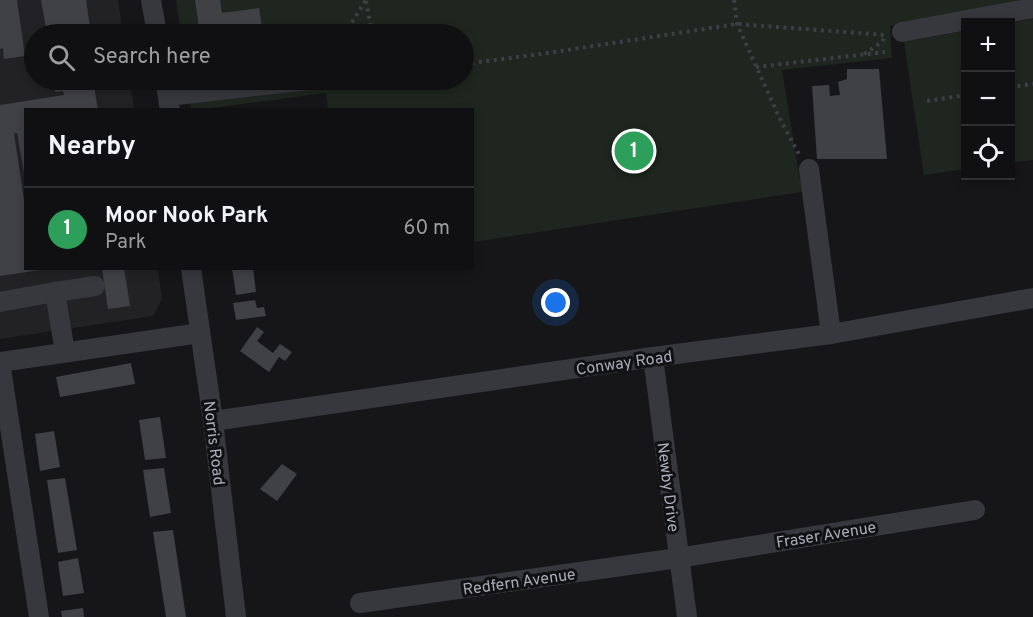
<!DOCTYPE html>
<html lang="en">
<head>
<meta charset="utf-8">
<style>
	:root { --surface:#101012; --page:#1e1e20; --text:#f1f3f6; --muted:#9c9d9f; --line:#303032; --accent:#d93025 }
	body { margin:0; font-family:Overpass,sans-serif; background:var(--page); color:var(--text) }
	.controls { position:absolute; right:18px; top:18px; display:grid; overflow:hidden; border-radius:0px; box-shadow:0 3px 9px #0003 }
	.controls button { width:54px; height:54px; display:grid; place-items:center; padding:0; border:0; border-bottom:2px solid var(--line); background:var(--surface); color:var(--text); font:30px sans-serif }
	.you { position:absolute; left:556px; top:303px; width:21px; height:21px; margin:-15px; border:4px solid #fff; border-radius:50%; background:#1a73e8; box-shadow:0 0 0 9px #1a73e833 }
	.badge { display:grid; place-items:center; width:39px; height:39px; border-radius:50%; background:var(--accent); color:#fff; font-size:20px; font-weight:700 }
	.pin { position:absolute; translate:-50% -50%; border:3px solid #fff; box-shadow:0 2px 6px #0006 }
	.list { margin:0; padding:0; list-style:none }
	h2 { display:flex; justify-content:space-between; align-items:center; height:78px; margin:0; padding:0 24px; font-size:26px }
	h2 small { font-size:20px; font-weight:400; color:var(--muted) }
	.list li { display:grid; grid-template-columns:39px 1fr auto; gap:18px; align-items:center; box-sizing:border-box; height:84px; padding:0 24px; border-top:2px solid var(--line) }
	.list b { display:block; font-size:22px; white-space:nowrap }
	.list p { margin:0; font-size:20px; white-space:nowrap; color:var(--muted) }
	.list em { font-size:20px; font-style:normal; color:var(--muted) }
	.icon { flex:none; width:33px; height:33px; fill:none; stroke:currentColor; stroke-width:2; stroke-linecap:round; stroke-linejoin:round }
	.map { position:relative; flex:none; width:1033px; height:617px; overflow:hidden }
	.search { position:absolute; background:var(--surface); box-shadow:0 3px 9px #0003; left:24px; top:24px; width:450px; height:66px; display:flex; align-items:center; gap:15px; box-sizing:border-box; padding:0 21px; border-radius:33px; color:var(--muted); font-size:22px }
	.panel { position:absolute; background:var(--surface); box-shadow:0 3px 9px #0003; left:24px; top:108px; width:450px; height:162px; border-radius:0px }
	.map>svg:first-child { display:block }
	.built { fill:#222225 }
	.green { fill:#1e261f }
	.building { fill:#404145 }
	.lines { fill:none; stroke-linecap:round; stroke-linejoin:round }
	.path { stroke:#3d3f44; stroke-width:4; stroke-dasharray:3 4.5; stroke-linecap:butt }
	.minor { stroke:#37383d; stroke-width:20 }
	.labels { text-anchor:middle; stroke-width:6; stroke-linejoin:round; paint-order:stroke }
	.street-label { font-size:16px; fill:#a8adb8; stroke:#111113 }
</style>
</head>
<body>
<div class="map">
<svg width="1033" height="617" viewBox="0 0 1033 617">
	<rect width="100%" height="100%" fill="#161618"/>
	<!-- built -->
	<polygon class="built" points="0,0 118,0 123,34 34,34 34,80 130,80 134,109 26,110 26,268 158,269 162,299 153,316 0,339"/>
	<!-- green -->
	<g class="green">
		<polygon points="176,0 1031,0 890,26 892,58 782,70 802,192 473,242 472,110 328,109 326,93 204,109 191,109 187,80 464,80 464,34 181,34"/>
		<polygon points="1033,19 1033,160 1011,163 1011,23"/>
		<polygon points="965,31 965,169 924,175 904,42"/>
	</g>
	<!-- building -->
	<g class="building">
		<polygon points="0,0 17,0 25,56 4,59 3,48 0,49"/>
		<polygon points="41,0 86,0 91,34 47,34"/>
		<polygon points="195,0 220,0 222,13 259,8 263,34 200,34"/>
		<polygon points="847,69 879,69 887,159 817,159 812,86 829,85 830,96 840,95 838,82 847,79"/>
		<polygon points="53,80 93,80 98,110 26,110 26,184 17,133 14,133 26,213 26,268 40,270 0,276 0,105 64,95 63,91 55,92"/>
		<polygon points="102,268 124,268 130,306 108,309"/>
		<polygon points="232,268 253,268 256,292 236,295"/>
		<polygon points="255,300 257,308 264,307 266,316 236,320 233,303"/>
		<polygon points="257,327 264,332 257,341 273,353 280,344 292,352 285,361 279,357 269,372 240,351"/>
		<polygon points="131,363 135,384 60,397 56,377"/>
		<polygon points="160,417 166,458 145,460 139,420"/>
		<polygon points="54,431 60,467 40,471 35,434"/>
		<polygon points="282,464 297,474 277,501 260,489"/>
		<polygon points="164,468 171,513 150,517 143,470"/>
		<polygon points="65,478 77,550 58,553 47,480"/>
		<polygon points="173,530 186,617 166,617 153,532"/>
		<polygon points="78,558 84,593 63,596 58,562"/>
		<polygon points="83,608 84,617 62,617 61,611"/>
	</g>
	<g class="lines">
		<!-- path -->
		<g class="path">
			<polyline points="734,0 737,24 779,117 800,156"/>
			<polyline points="366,1 372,34"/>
			<polyline points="347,34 345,33 366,0"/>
			<polyline points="864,54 882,42 884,38"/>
			<polyline points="464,64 541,54 737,24 885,35"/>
			<polyline points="756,67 885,52"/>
			<polyline points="1010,87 1033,84"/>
			<polyline points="927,101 966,95"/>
		</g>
		<!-- minor -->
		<g class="minor">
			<polyline points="151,0 157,34"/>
			<polyline points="902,32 1033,8"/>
			<polyline points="165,80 170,110"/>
			<polyline points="168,96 308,80"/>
			<polyline points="809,169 831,334"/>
			<polyline points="191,268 213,421 236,617"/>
			<polyline points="0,302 55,292"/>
			<polyline points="65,352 55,292 95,286"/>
			<polyline points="653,357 687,617"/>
			<polyline points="0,362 39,617"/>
			<polyline points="0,362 200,333"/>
			<polyline points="213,421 653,357 831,334 1033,298"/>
			<polyline points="360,603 678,558 975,510"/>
		</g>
	</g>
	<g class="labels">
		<!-- street labels -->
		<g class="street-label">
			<text transform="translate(624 362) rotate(-8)" y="6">Conway Road</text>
			<text transform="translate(215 443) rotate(83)" y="6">Norris Road</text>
			<text transform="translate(669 487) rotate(83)" y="6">Newby Drive</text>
			<text transform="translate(826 534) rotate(-9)" y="6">Fraser Avenue</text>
			<text transform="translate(519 581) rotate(-8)" y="6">Redfern Avenue</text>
		</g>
	</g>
</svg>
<div class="controls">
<button>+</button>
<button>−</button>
<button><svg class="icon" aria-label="locate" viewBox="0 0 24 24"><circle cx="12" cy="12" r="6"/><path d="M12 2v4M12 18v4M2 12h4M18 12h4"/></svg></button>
</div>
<div class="you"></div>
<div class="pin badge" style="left:634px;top:151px;background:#2e9e5b">1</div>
<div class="search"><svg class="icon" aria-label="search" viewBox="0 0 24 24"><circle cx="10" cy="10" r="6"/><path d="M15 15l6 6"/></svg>Search here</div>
<section class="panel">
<h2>Nearby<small></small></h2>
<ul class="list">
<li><span class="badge" style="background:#2e9e5b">1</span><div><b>Moor Nook Park</b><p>Park</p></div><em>60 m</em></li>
</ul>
</section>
</div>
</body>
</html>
